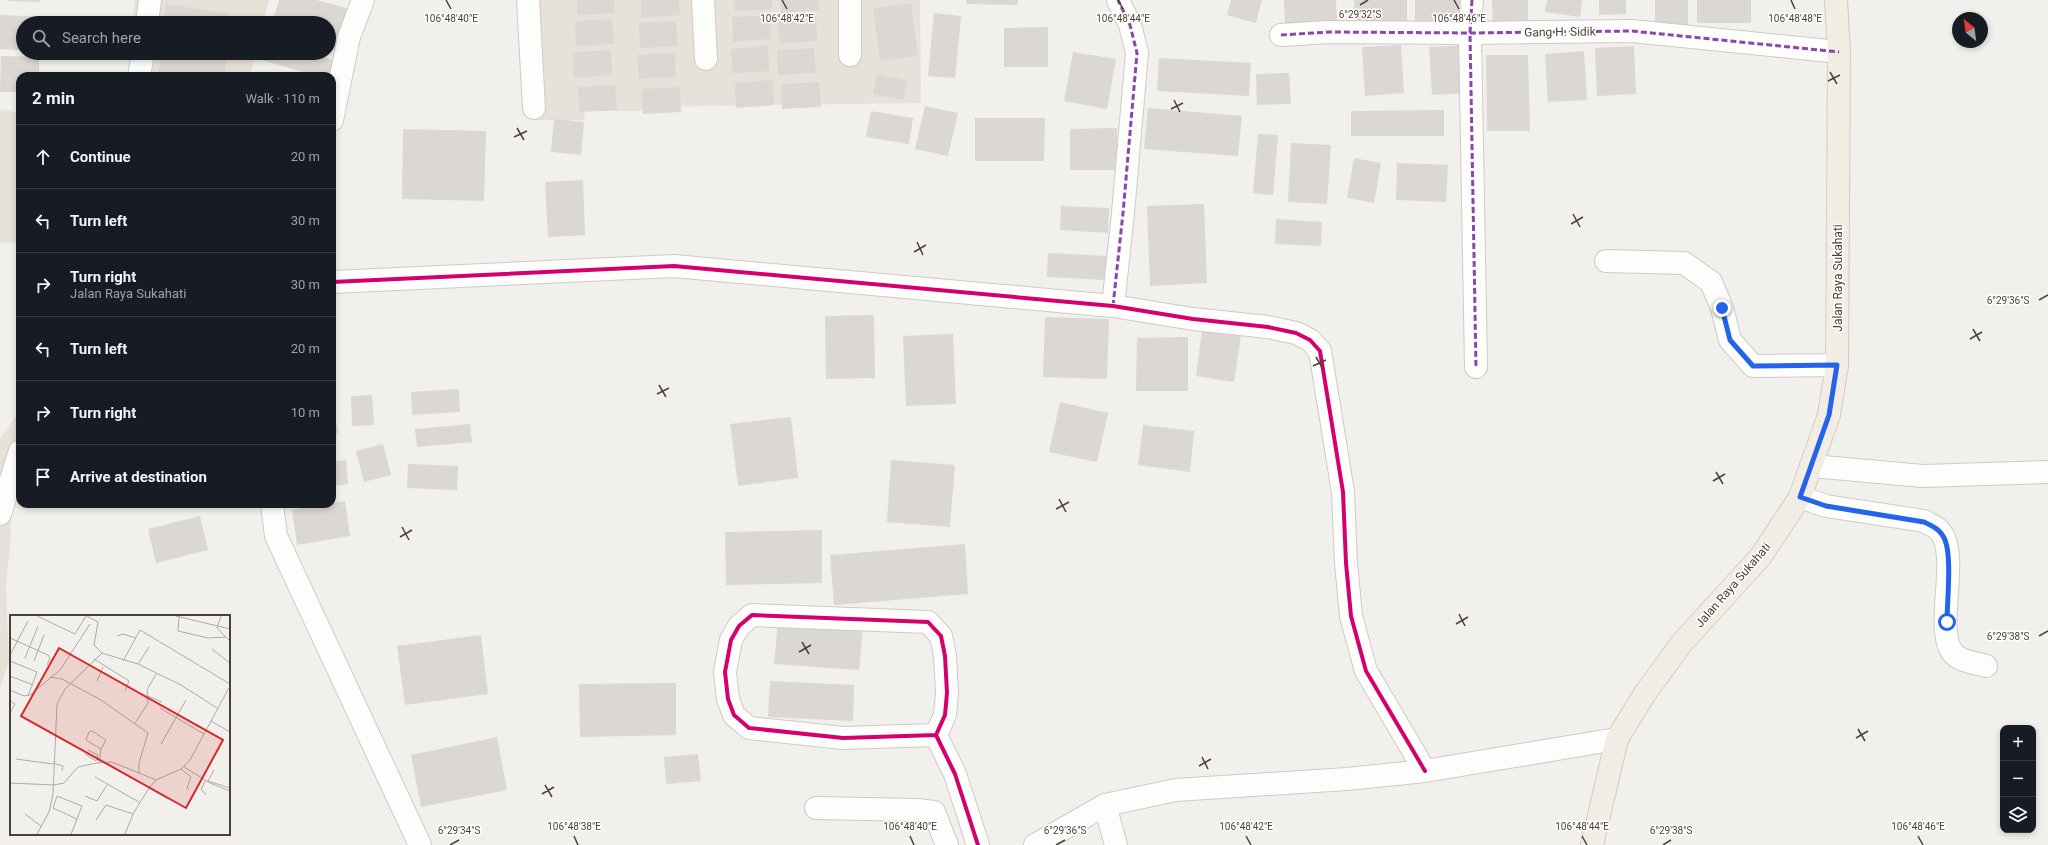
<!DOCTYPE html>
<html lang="en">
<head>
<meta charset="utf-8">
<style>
	:root { --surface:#171b24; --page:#242831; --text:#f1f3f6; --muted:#9ea1a6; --line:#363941 }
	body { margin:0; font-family:Roboto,sans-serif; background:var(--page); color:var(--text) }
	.controls { position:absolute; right:12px; bottom:12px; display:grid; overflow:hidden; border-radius:8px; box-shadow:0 2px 6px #0003 }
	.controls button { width:36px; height:36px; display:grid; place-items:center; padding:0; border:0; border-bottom:1px solid var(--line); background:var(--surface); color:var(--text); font:20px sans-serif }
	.compass { position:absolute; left:1952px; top:12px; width:36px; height:36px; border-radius:50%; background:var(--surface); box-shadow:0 2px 6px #0003; rotate:331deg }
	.stop { position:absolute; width:12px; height:12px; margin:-9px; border:3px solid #2563eb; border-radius:50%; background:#fff }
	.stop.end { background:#2563eb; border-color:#fff; box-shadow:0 1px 4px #0008 }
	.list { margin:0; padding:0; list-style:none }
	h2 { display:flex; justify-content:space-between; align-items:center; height:52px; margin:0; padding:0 16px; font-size:17px }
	h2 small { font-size:13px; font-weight:400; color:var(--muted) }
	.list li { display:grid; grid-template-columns:26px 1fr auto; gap:12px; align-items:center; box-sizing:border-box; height:64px; padding:0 16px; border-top:1px solid var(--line) }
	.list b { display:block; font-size:15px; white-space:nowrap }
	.list p { margin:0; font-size:13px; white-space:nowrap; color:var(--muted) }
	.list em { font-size:13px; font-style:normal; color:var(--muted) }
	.icon { flex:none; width:22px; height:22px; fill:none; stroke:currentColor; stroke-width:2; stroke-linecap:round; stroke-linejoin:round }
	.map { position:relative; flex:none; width:2048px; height:845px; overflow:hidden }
	.search { position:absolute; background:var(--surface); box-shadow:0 2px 6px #0003; left:16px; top:16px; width:320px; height:44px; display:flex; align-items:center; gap:10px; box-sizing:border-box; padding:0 14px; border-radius:22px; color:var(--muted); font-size:15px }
	.panel { position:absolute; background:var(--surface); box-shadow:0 2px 6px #0003; left:16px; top:72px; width:320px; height:436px; border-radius:12px }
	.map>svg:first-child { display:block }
	.residential { fill:#e7e2d9 }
	.building { fill:#dbd7d2 }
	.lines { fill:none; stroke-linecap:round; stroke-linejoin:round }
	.minor-casing { stroke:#cecbc6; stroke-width:24 }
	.major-casing { stroke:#d6ccb7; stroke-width:24 }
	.minor { stroke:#fdfdfc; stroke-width:22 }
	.major { stroke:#f2ede4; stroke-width:22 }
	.quiet { stroke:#8e44ad; stroke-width:3; stroke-dasharray:6 3; stroke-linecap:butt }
	.cycleway-casing { stroke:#fff; stroke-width:6 }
	.cycleway { stroke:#d6006c; stroke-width:4 }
	.route { stroke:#2563eb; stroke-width:5 }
	.ticks { fill:none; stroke:#4a4236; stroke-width:1.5 }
	.labels { text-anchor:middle; stroke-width:3; stroke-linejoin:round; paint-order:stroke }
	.street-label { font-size:12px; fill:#4a4236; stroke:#fff }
	.inset-road { fill:none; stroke:#afaaa3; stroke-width:1 }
	.view { fill:#d62828; fill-opacity:0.15; stroke:#d62828; stroke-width:2 }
	.inset-edge { fill:none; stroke:#4a4236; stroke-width:2 }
	.ticks-label { font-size:10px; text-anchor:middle; fill:#4a4236; stroke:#fff; stroke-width:3; stroke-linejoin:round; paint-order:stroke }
</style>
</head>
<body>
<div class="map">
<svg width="2048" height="845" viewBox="0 0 2048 845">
	<rect width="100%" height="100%" fill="#f2f0ec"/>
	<!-- residential -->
	<g class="residential">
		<polygon points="135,0 269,0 263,23 132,23"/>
		<polygon points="526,0 920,0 921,103 651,107 651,111 585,111 584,120 535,120 534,72"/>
		<polygon points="130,53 256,53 250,76 128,76"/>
		<polygon points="0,109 20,113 20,242 0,243"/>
		<polygon points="20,410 20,462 11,491 11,538 6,585 9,662 0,687 0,439"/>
	</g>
	<!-- building -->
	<g class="building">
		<polygon points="7,0 40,0 39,2 7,1"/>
		<polygon points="279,0 316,0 350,9 341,39 329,35 329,23 285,23 273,20"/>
		<polygon points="577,0 614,0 615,13 577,15"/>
		<polygon points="641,0 679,0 680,15 641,18"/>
		<polygon points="734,0 772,0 772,9 735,11"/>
		<polygon points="780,0 818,0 819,10 781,13"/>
		<polygon points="966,0 1018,0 1018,5 966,4"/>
		<polygon points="1231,0 1262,0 1256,23 1227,15"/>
		<polygon points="1284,0 1336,0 1337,24 1285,25"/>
		<polygon points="1354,0 1407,0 1407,24 1355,25"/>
		<polygon points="1415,0 1467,0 1468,23 1415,25"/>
		<polygon points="1492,0 1528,0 1528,30 1493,31"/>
		<polygon points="1547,0 1582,0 1580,17 1545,12"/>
		<polygon points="1599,0 1626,0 1626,14 1599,15"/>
		<polygon points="1655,0 1688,0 1688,32 1655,33"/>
		<rect x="1697" y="0" width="54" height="23"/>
		<polygon points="911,3 918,56 880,61 873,8"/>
		<polygon points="166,4 230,14 229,23 163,23"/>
		<polygon points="934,13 961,16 955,78 928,76"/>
		<polygon points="0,15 49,17 49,23 23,23 23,50 0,49"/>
		<polygon points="769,15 771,39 733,42 732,17"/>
		<polygon points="816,16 817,41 779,43 778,19"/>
		<polygon points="612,19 614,44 576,46 575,21"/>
		<polygon points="676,21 678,46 640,48 639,23"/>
		<polygon points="1048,27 1048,67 1004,67 1004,28"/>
		<polygon points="1401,45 1404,93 1365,96 1362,47"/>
		<polygon points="1468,45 1470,93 1432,95 1429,47"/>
		<polygon points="768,46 769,71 732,73 731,49"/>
		<polygon points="1634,46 1636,94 1597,96 1595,48"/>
		<polygon points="814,48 816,73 778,75 777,50"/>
		<polygon points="611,50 612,75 574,78 573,52"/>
		<polygon points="1584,51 1587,100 1548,102 1545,54"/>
		<polygon points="1073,52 1116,59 1107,109 1064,101"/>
		<polygon points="162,53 188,53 227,59 224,76 158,76"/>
		<polygon points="263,53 308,53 340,62 332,76 317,76 261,60"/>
		<polygon points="675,53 676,77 639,79 637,55"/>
		<polygon points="1486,55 1528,55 1530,131 1487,131"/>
		<polygon points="1,56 39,57 39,76 20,76 20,92 0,92"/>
		<polygon points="1159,58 1251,63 1249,96 1157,91"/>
		<polygon points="1289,73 1291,104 1257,105 1256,74"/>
		<polygon points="877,74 907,80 903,100 873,94"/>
		<polygon points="773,80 774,105 736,108 735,83"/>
		<polygon points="819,82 821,107 782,109 781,84"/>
		<polygon points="615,85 617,110 579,112 578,87"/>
		<polygon points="680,87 681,112 643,114 642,89"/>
		<polygon points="925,106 958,113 948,156 915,149"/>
		<polygon points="1148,108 1242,116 1238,156 1144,149"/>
		<polygon points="1444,110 1444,136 1351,136 1351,111"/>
		<polygon points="871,111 913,118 909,144 866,137"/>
		<polygon points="975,118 1045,118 1044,161 975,161"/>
		<polygon points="554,119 584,122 581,155 551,152"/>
		<polygon points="1117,128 1117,170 1070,170 1070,129"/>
		<polygon points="403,129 486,131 484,201 402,199"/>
		<polygon points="1258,134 1278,135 1273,195 1253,193"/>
		<polygon points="1291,143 1331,145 1327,204 1288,202"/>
		<polygon points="1354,158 1381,163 1374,203 1347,198"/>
		<polygon points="1397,163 1448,165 1446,202 1396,200"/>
		<polygon points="583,180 585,235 548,237 545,182"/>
		<polygon points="1204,204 1207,283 1150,286 1147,206"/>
		<polygon points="1061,206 1109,208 1108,233 1060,230"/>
		<polygon points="1276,219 1322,222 1321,246 1275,244"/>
		<polygon points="1048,253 1108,256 1107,280 1047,277"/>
		<polygon points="874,315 875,378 826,379 825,316"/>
		<polygon points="1045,317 1109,319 1107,379 1043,377"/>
		<polygon points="1202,330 1241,335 1234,382 1196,376"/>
		<polygon points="953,334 956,404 906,406 903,336"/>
		<polygon points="1188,337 1188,391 1136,391 1137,338"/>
		<polygon points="459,389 460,412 412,415 411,392"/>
		<polygon points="372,395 374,425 352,426 351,396"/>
		<polygon points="332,402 338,433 332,434"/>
		<polygon points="1060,402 1108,413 1097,462 1049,452"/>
		<polygon points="791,417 798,478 738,486 730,424"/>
		<polygon points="470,424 472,442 417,447 415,429"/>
		<polygon points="1143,425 1194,431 1190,472 1138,465"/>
		<polygon points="383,444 391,475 364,482 356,451"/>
		<polygon points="346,460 348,484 332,486 332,462"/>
		<polygon points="891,460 955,465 950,527 887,522"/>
		<polygon points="408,464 458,466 457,490 407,488"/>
		<polygon points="345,501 350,536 297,545 292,510"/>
		<polygon points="200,516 208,550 156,563 148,529"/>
		<polygon points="822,530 822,583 726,585 725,532"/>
		<polygon points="965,544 968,594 834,605 830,555"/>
		<polygon points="778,620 863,626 859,670 774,664"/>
		<polygon points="481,635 488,694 405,705 397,646"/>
		<polygon points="770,681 854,685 853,721 768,717"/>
		<polygon points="676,683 676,735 580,737 579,684"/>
		<polygon points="497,737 507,790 421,807 411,755"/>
		<polygon points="698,754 701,781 666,784 664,757"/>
	</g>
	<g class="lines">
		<!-- minor casing -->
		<g class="minor-casing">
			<g id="minor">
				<polyline points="528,0 534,108"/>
				<polyline points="703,0 706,59"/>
				<polyline points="1472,0 1470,33 1476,367"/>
				<polyline points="147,23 150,0"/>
				<polyline points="1281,35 1329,32 1470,33 1632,31 1839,52"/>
				<polyline points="850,55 850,0"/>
				<polyline points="139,76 143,53"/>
				<polyline points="332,120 349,37 363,0"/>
				<polyline points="1606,261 1684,263 1711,282 1722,308 1730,340 1753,366 1837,365"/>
				<polyline points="332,282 674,266 1113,306 1193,319 1268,327 1296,333 1310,340 1320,351 1343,492 1346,563 1351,616 1366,671 1425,771"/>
				<polyline points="1113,306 1123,213 1137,53 1130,25 1118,0"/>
				<polyline points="1812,466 1923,476 2048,472"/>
				<path d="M1800,497L1826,506L1924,521C1929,524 1934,526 1938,529C1962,552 1934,625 1952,652C1958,661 1976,663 1986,666"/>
				<polyline points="272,504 276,536 420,845"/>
				<polyline points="0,514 20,451"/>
				<polyline points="936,735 945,715 947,693 945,656 941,636 928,622 752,615 739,626 731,640 725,672 728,699 734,715 749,728 843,738 936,735 955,774 978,845"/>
				<polyline points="1105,805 1116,845"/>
				<polyline points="816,808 917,810 934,812 947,845"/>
				<polyline points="1035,845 1105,805 1176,790 1347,779 1425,771 1617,739"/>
			</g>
		</g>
		<!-- major casing -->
		<g class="major-casing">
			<polyline id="major" points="1592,845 1617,739 1644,695 1681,644 1761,556 1800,497 1829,415 1837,365 1839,52 1836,0"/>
		</g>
		<!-- minor -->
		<use href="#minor" class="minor"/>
		<!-- major -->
		<use href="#major" class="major"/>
		<!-- quiet -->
		<g class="quiet">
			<polyline points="1472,0 1470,33 1476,367"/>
			<polyline points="1281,35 1329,32 1470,33 1632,31 1839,52"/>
			<polyline points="1113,306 1123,213 1137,53 1130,25 1118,0"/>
		</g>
		<!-- cycleway casing -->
		<g class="cycleway-casing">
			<g id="cycleway">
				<polyline points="332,282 674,266 1113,306 1193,319 1268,327 1296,333 1310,340 1320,351 1343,492 1346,563 1351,616 1366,671 1425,771"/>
				<polyline points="936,735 945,715 947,693 945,656 941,636 928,622 752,615 739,626 731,640 725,672 728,699 734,715 749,728 843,738 936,735 955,774 978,845"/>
			</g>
		</g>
		<!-- cycleway -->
		<use href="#cycleway" class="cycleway"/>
	</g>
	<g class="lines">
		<!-- route -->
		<path class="route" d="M1722,308L1730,340L1753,366L1837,365L1829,415L1800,497L1826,506L1924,522C1933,526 1941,530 1945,540C1952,557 1947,602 1947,622"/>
	</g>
	<!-- ticks -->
	<path class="ticks" d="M446,0L451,9M782,0L787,9M1118,0L1123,9M1454,0L1459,9M1791,0L1795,9M1360,5L1368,0M1830,72L1837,84M1828,81L1840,75M1174,100L1180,112M1171,109L1183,103M517,128L524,140M514,137L527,131M1573,214L1580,227M1571,224L1583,217M917,242L923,255M914,252L926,245M2039,300L2048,295M1973,329L1980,341M1970,339L1982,332M1316,357L1323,369M1313,366L1326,360M659,385L666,397M657,394L669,388M1716,472L1723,484M1713,481L1725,474M1059,499L1066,512M1056,509L1069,502M402,527L409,540M400,537L412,530M1459,614L1465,626M1456,624L1468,617M2039,636L2048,631M802,642L809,654M799,652L811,645M1858,729L1865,741M1856,738L1868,731M1202,757L1208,769M1199,766L1211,759M545,785L552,797M542,794L554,787M574,836L578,845M910,836L914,845M1246,836L1251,845M1582,836L1587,845M1918,836L1923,845M450,845L459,840M1056,845L1065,840M1663,845L1671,840"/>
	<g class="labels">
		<!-- street labels -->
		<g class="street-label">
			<text transform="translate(1560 32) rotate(-1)" y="4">Gang H. Sidik</text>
			<text transform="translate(1838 278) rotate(-90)" y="4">Jalan Raya Sukahati</text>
			<text transform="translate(1733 585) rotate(-49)" y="4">Jalan Raya Sukahati</text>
		</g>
	</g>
	<!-- overview -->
	<g transform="translate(10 615)">
		<rect width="220" height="220" fill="#f2f0ec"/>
		<path class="inset-road" d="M27,1L65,19L76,1M77,1L88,7L84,30L92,38L128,49L171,70L207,93M166,1L220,14M169,1L168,16L198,23L216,22M211,1L207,13L220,26M107,21L113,19L126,23M0,23L38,40L40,43L37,50M202,34L220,48M0,40L18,6M15,43L28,11M84,44L119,66L115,76M0,46L27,57L18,81M24,46L34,20M113,46L130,15L220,69M128,49L139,32M0,61L23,70M40,62L52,64L91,85L138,118L129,148V159M87,66L93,52M0,75L14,81L20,80L50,55L80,9M138,81L152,87M0,86L5,89L0,98M150,93L194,119M201,106L220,117M125,108L138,88L137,75L146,59M151,129L176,85M75,139L86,146L88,140L78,135M6,144L43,149M43,148L53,151L52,156M89,148L91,134L76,125L79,117L82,116L96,125L91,134M174,152L200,168L220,176M171,154L181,162L177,173L179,175M85,162L129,187M198,166L220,173M198,166L204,155M0,168L44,170L54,168L68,152L87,148L102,147L146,165M139,173L158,184M196,180L191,174L196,165M75,181L87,186L97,170M15,199L32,212M86,205L96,190L123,199M27,219L39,197L43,179L47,89L55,74L92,38M61,219L67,204L72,191L47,181L43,193L67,204M115,219L123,199L139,173L146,165L171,154L180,145L220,71"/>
		<path class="view" d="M49,33L213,125L176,193L11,101Z"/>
		<rect width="220" height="220" class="inset-edge"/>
	</g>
	<g class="ticks-label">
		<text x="1360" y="18">6°29'32"S</text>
		<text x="451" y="22">106°48'40"E</text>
		<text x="787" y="22">106°48'42"E</text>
		<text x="1123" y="22">106°48'44"E</text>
		<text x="1459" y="22">106°48'46"E</text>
		<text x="1795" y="22">106°48'48"E</text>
		<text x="2008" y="304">6°29'36"S</text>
		<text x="2008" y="640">6°29'38"S</text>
		<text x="574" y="830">106°48'38"E</text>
		<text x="910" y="830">106°48'40"E</text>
		<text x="1246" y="830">106°48'42"E</text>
		<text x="1582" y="830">106°48'44"E</text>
		<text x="1918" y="830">106°48'46"E</text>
		<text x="459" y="834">6°29'34"S</text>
		<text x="1065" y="834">6°29'36"S</text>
		<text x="1671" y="834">6°29'38"S</text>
	</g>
</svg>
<div class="controls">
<button>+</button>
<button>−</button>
<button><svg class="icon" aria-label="layers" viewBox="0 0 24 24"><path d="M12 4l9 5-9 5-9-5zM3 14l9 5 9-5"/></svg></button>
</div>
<svg class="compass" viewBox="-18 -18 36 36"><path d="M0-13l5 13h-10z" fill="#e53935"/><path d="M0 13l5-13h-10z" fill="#9ea1a6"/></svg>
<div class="stop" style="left:1947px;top:622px"></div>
<div class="stop end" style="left:1722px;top:308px"></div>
<div class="search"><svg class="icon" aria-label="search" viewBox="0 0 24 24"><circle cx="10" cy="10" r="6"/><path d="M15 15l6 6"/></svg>Search here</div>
<section class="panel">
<h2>2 min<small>Walk · 110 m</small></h2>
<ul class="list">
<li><svg class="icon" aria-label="ahead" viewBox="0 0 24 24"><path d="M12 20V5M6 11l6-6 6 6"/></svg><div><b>Continue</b></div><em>20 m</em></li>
<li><svg class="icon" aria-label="left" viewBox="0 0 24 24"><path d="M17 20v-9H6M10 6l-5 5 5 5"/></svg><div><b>Turn left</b></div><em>30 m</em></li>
<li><svg class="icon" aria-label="right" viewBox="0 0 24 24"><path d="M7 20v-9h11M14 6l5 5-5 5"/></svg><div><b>Turn right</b><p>Jalan Raya Sukahati</p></div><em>30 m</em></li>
<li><svg class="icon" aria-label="left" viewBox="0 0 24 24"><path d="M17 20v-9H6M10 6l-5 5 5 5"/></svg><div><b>Turn left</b></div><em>20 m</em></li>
<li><svg class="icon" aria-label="right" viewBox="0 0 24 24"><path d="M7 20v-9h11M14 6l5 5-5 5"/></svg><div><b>Turn right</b></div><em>10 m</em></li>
<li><svg class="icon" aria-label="arrive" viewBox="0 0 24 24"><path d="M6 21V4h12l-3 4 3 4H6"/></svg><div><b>Arrive at destination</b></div></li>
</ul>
</section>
</div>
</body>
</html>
